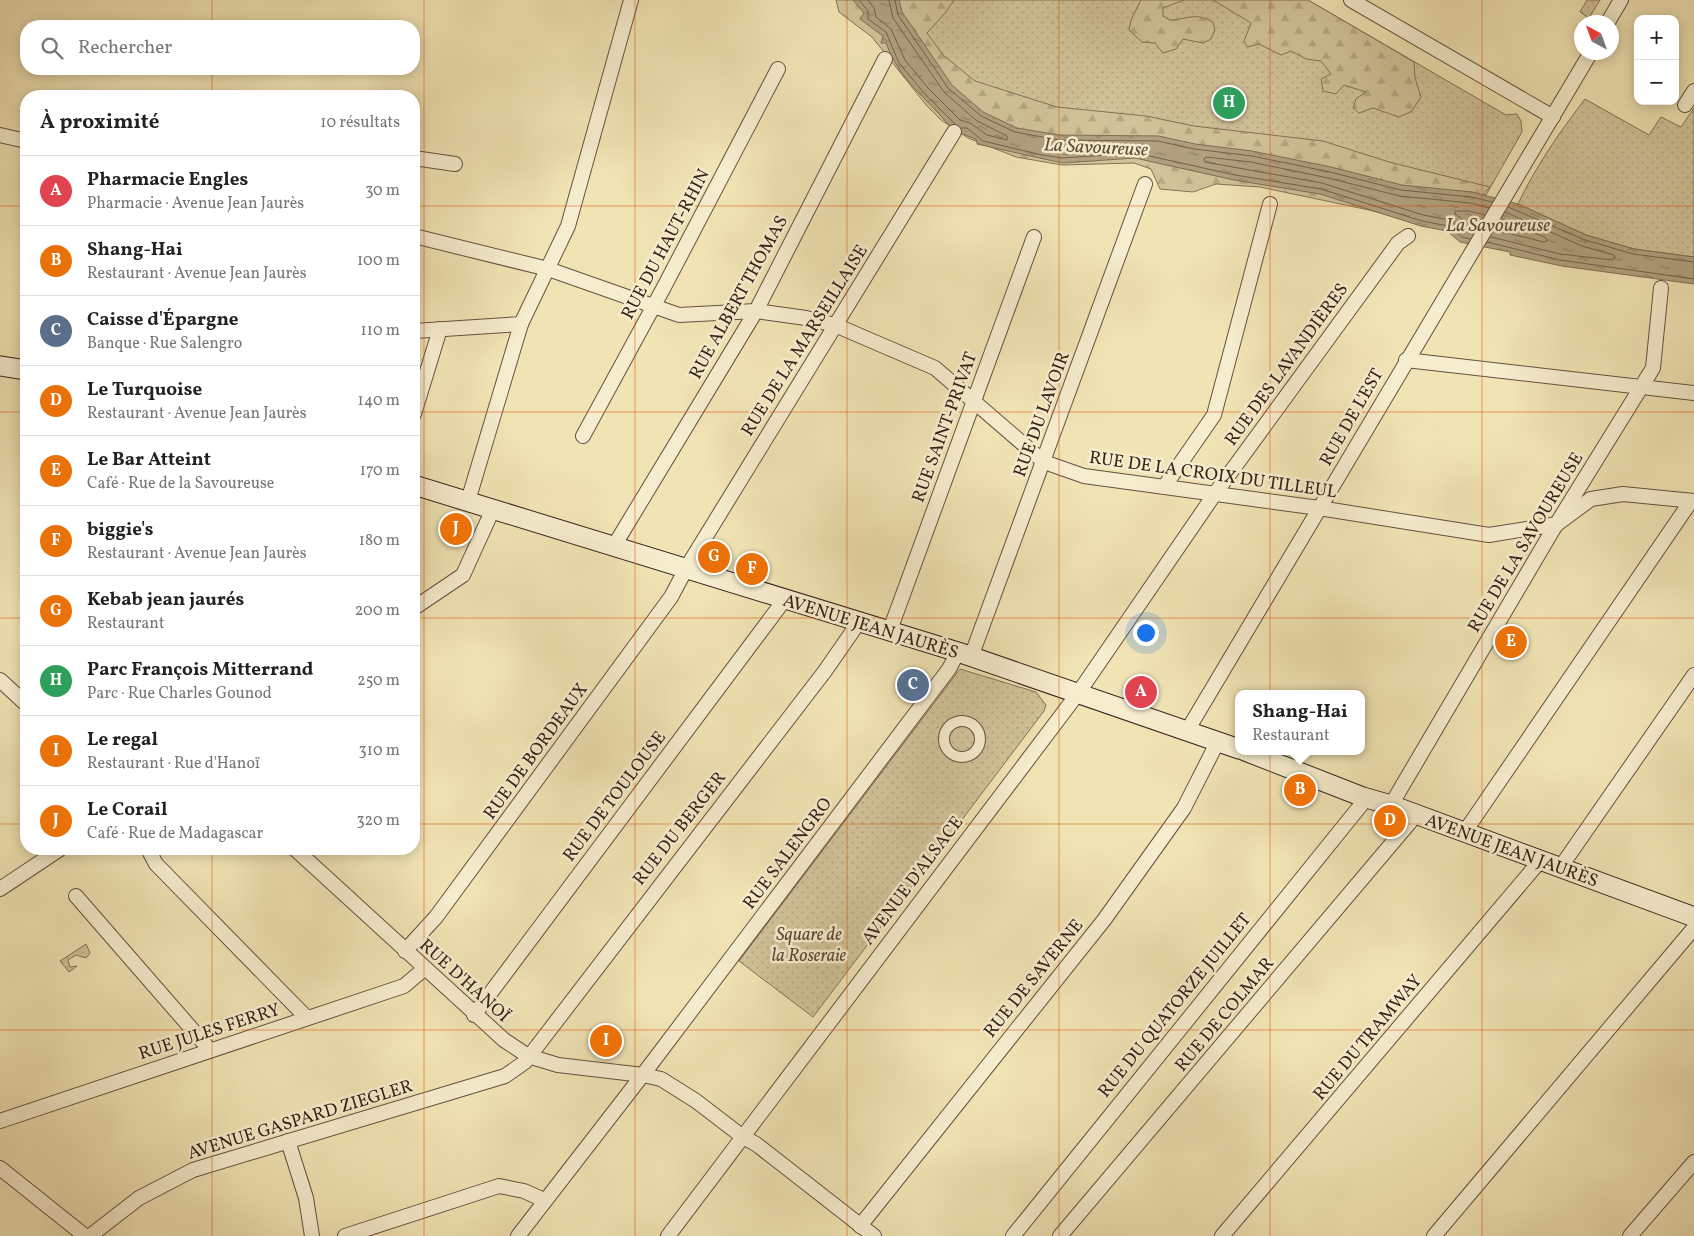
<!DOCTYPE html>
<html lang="fr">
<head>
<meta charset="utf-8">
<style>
	:root { --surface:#fff; --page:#f6f6f6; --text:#222; --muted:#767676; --line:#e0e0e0; --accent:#0f766e }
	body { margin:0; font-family:Vollkorn,serif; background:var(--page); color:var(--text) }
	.controls { position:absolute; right:15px; top:15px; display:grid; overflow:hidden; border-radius:10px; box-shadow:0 2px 12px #0003 }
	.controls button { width:45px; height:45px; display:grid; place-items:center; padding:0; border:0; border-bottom:1px solid var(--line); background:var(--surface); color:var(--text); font:25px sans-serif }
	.compass { position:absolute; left:1574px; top:15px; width:45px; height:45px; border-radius:50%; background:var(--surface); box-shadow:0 2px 12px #0003; rotate:319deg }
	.you { position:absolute; left:1145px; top:632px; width:18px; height:18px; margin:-12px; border:4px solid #fff; border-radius:50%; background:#1a73e8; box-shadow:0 0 0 8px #1a73e833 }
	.badge { display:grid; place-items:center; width:32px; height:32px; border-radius:50%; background:var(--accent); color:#fff; font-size:16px; font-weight:700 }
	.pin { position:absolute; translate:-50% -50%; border:2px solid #fff; box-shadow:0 1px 5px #0006 }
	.popup { position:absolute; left:1235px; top:690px; width:130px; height:65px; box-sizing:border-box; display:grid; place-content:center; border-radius:10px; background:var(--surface); filter:drop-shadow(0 1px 4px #0005); font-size:16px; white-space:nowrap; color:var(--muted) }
	.popup b { font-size:19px; color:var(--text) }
	.popup::after { content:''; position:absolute; left:50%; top:100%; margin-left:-10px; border:10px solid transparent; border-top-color:var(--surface) }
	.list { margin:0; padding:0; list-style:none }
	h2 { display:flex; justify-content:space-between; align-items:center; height:65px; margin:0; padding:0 20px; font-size:21px }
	h2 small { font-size:16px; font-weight:400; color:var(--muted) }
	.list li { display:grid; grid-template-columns:32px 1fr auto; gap:15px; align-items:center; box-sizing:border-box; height:70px; padding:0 20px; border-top:1px solid var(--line) }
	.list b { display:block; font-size:19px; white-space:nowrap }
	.list p { margin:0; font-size:16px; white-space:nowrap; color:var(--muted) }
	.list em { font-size:16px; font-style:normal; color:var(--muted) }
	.icon { flex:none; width:28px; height:28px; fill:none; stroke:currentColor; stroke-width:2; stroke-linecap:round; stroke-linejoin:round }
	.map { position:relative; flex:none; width:1694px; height:1236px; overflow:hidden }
	.search { position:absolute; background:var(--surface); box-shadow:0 2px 12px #0003; left:20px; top:20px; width:400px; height:55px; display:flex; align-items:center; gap:12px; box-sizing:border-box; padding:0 18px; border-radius:20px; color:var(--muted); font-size:19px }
	.panel { position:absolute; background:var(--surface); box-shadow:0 2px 12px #0003; left:20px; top:90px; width:400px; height:765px; border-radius:20px }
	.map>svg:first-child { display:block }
	.grass { fill:url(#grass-dots); stroke:#837258 }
	.forest { fill:url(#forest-firs); stroke:#837258 }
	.water { fill:url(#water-ripples); stroke:#7f6d56 }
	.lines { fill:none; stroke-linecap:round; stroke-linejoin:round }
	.shore { stroke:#73604c; stroke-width:1 }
	.pedestrian-casing { stroke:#64513f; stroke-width:12 }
	.minor-casing { stroke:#64513f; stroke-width:16 }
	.secondary-casing { stroke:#352018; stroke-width:21 }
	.pedestrian { stroke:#f6edce; stroke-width:10 }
	.minor { stroke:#f6edce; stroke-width:14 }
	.secondary { stroke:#f6edce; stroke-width:19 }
	.grid { fill:none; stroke:#df560d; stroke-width:1; stroke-opacity:0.55 }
	.labels { text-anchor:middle; stroke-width:5; stroke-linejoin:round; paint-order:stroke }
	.street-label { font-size:18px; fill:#352018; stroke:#f6edce }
	.park-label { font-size:18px; font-style:italic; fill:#5c4938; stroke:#f6edce }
	.water-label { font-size:19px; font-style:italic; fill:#604d3c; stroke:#f6edce }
</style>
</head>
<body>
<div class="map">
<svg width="1694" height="1236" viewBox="0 0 1694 1236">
	<defs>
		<pattern id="grass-dots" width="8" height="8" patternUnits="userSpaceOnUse" patternTransform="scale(1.25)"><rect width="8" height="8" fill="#d1c399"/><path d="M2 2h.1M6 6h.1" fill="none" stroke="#b4a783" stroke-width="1.8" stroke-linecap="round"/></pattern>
		<pattern id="forest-firs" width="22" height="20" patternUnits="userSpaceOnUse" patternTransform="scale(1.25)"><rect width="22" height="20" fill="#d1c399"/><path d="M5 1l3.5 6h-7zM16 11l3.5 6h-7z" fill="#b4a783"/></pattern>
		<pattern id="water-ripples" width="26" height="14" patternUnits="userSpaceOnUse" patternTransform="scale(1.25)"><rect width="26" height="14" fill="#b1a17f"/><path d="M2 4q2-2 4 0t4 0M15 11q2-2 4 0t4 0" fill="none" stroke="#918367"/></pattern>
	</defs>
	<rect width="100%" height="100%" fill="#f1e4b4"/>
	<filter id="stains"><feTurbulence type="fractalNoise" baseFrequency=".004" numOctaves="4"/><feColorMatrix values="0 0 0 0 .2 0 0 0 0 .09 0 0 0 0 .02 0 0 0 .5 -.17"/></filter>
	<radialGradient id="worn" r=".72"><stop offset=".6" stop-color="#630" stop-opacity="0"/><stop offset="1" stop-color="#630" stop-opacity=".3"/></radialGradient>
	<!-- grass -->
	<g class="grass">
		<polygon points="899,0 1308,0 1506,115 1517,114 1521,121 1522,132 1486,195 983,112"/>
		<polygon points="1587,0 1600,0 1589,18 1580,12"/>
		<path d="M1585,99L1649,135L1661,117L1681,127L1694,108V257L1634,249L1586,235L1518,204C1536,166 1559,133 1585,99Z"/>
		<polygon points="960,669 1036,692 1046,705 1044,711 813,1017 739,961"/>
		<polygon points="86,944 90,953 86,958 76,955 68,960 70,967 77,966 69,972 60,961"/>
	</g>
	<!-- forest -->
	<g class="forest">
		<polygon points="836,0 954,0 946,12 927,33 943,55 975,81 1057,107 1146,116 1194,126 1323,141 1389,162 1490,187 1471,207 1433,227 1369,210 1260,187 1216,184 1193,192 1160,189 1151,169 1134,163 1062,165 1016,157 968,138 941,120 927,106 872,37 839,12"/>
		<path d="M1141,0H1184L1163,8V16L1170,20C1189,19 1195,12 1213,22L1215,30L1211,39L1203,43L1183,39L1176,49L1163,53L1155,43L1142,42L1129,30L1131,20Z"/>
		<polygon points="1213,0 1308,0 1414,62 1415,78 1421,97 1412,111 1399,117 1373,108 1359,113 1353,108 1356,99 1366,92 1344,85 1336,94 1323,91 1321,79 1331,74 1321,61 1306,59 1291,51 1281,55 1259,44 1247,47 1244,41 1251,23"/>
	</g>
	<!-- water -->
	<path class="water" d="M853,0H899L902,12L952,85L983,112L1017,128L1059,135L1159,136L1195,144L1252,151L1331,167L1402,185L1472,192L1518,204L1586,235L1634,249L1694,257V284L1562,266L1510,255V252L1460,242L1447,231L1421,226L1320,194L1234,180L1135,158L1062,163L977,144V140C970,136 954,132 950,127C926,96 901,83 886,43H881L883,36L860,19L864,13Z"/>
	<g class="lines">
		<!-- shore -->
		<g class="shore">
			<polyline points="859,0 868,11 868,19 886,32 899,63 924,93 955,124"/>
			<polyline points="868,0 874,8 876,17 891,29 905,60 928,88 960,120 970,123 987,135 1007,140 1007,136 977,121 944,92 893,18 889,0"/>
			<polyline points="895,0 898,15 948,88 981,116 1015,132 1059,140 1158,141 1194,149 1252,156 1330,172 1401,190 1471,197 1492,202"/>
			<polyline points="961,128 967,128 983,141 1042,155 1062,158 1136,153 1235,175 1321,189 1422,221 1448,226 1462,237 1470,239"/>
			<polyline points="1508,207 1585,240 1633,254 1694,262"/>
			<polyline points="1478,226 1469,224 1455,214 1455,211 1469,211 1485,215"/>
			<polyline points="1495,230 1544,242 1547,241 1545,237 1501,219"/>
			<polyline points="1474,233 1465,231 1450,220 1423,215 1322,183 1205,162 1204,159 1206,157 1251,162 1328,178 1400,196 1470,203 1489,208"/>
			<polyline points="1491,237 1560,254 1613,260 1615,258 1614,255 1582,246 1505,212"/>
			<polyline points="1487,242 1560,260 1694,279"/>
		</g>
		<!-- pedestrian casing -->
		<g class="pedestrian-casing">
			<circle id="pedestrian" cx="962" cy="739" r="18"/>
		</g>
		<!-- minor casing -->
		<g class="minor-casing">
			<g id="minor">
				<polyline points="1351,0 1553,117"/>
				<polyline points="1608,22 1621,0"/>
				<polyline points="1685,105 1694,91"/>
				<polyline points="0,135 26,141"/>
				<polyline points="414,158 455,164"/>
				<polyline points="414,236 548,269 679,315 756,311 806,318 835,325 935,368 1044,462 1084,476 1319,508 1489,535 1557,524 1591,499 1623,494 1694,501"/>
				<polyline points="414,331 521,324 568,226 631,0"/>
				<polyline points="1406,360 1694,393"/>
				<polyline points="414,414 440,329"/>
				<polyline points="583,436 664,287 778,69"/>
				<polyline points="1164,487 1214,415 1270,204"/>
				<polyline points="468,501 521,324"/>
				<polyline points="614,546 756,311 885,59"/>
				<polyline points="414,608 463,575 493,509"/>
				<polyline points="890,630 1034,237"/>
				<polyline points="971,657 1145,184"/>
				<polyline points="0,680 26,704"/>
				<polyline points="1187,731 1591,52"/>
				<polyline points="1391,805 1551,533 1653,368 1661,288"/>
				<polyline points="1464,833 1691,501"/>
				<polyline points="148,849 156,864 307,1018"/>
				<polyline points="295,849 504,1040 528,1056 558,1065 643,1075 661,1079 696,1101 743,1137 756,1144 874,1236"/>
				<polyline points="1560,868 1694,675"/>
				<polyline points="0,889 60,849"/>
				<polyline points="76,896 210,1050"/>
				<polyline points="405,951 436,917 671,597 687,567 954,132"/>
				<polyline points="474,1015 785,599"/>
				<polyline points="0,1121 404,986 424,969"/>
				<polyline points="288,1141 306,1198 312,1236"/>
				<polyline points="0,1168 85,1236"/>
				<polyline points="860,1226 1104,920 1184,808 1218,741"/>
				<polyline points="90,1236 139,1198 193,1170 505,1076 525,1062 825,671 859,622"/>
				<polyline points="345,1236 499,1186 524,1191 544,1200"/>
				<polyline points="518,1236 648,1068 949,669 958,652"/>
				<polyline points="668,1236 1079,692 1214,495 1398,243 1408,236"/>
				<polyline points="1013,1236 1361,805 1363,797"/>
				<polyline points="1060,1236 1416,815"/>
				<polyline points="1222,1236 1540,861"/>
				<polyline points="1434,1236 1694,928"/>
				<polyline points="1630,1236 1694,1162"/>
			</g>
		</g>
		<!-- secondary casing -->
		<g class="secondary-casing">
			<g id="secondary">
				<polyline points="0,366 26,370"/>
				<polyline points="414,485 958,652 1239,749"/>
				<polyline points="1245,751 1363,797 1391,805 1694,917"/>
			</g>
		</g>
		<!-- pedestrian -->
		<use href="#pedestrian" class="pedestrian"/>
		<!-- minor -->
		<use href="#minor" class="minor"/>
		<!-- secondary -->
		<use href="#secondary" class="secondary"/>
	</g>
	<!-- grid -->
	<path class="grid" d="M212,0V26M424,0V1236M635,0V1236M847,0V1236M1059,0V1236M1270,0V1236M1482,0V1236M212,69V96M0,206H26M414,206H1694M0,412H26M414,412H1694M0,618H26M414,618H1694M0,824H26M414,824H1694M212,849V1236M0,1030H1694"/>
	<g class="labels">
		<!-- street labels -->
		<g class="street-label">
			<text transform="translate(665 244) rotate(-62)" y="6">RUE DU HAUT-RHIN</text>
			<text transform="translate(738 297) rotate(-61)" y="6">RUE ALBERT THOMAS</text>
			<text transform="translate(804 340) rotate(-58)" y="6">RUE DE LA MARSEILLAISE</text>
			<text transform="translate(1286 364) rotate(-54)" y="6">RUE DES LAVANDIÈRES</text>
			<text transform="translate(1041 414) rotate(-70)" y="6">RUE DU LAVOIR</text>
			<text transform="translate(1351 417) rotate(-60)" y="6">RUE DE L'EST</text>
			<text transform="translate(944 427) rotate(-70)" y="6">RUE SAINT-PRIVAT</text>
			<text transform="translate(1213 474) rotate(8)" y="6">RUE DE LA CROIX DU TILLEUL</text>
			<text transform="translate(1525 542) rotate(-59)" y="6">RUE DE LA SAVOUREUSE</text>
			<text transform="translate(871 626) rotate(17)" y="6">AVENUE JEAN JAURÈS</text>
			<text transform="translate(535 751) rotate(-54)" y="6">RUE DE BORDEAUX</text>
			<text transform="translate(614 796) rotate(-53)" y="6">RUE DE TOULOUSE</text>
			<text transform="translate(679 828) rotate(-52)" y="6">RUE DU BERGER</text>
			<text transform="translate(1512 850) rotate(20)" y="6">AVENUE JEAN JAURÈS</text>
			<text transform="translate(787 853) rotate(-53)" y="6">RUE SALENGRO</text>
			<text transform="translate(912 880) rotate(-53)" y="6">AVENUE D'ALSACE</text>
			<text transform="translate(1033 978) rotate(-51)" y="6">RUE DE SAVERNE</text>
			<text transform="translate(465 980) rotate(42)" y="6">RUE D'HANOÏ</text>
			<text transform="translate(1174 1005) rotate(-51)" y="6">RUE DU QUATORZE JUILLET</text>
			<text transform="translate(1224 1014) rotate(-50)" y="6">RUE DE COLMAR</text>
			<text transform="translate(209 1031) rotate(-18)" y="6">RUE JULES FERRY</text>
			<text transform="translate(1367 1037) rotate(-50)" y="6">RUE DU TRAMWAY</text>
			<text transform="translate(300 1119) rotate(-17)" y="6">AVENUE GASPARD ZIEGLER</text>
		</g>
		<!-- park labels -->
		<g class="park-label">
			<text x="809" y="940">Square de<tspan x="809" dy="21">la Roseraie</tspan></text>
		</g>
		<!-- water labels -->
		<g class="water-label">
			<text transform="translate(1096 146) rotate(3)" y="7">La Savoureuse</text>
			<text x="1498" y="231">La Savoureuse</text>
		</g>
	</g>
	<rect width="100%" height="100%" filter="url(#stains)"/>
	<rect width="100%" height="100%" fill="url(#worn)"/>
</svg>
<div class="controls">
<button>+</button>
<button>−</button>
</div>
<svg class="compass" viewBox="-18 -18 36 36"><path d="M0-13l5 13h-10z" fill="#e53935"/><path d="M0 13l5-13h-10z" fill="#767676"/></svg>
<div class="you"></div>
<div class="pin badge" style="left:1141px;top:692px;background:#e0444e">A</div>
<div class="pin badge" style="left:1300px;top:790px;background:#e8710a">B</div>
<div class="popup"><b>Shang-Hai</b>Restaurant</div>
<div class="pin badge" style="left:913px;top:685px;background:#5c6f8a">C</div>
<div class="pin badge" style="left:1390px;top:821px;background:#e8710a">D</div>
<div class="pin badge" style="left:1511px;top:642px;background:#e8710a">E</div>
<div class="pin badge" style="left:752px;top:569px;background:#e8710a">F</div>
<div class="pin badge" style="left:714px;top:557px;background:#e8710a">G</div>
<div class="pin badge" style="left:1229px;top:103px;background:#2e9e5b">H</div>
<div class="pin badge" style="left:606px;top:1041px;background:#e8710a">I</div>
<div class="pin badge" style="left:456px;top:529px;background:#e8710a">J</div>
<div class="search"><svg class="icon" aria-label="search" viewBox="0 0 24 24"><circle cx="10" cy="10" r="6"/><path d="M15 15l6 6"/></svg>Rechercher</div>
<section class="panel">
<h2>À proximité<small>10 résultats</small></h2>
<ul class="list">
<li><span class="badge" style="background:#e0444e">A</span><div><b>Pharmacie Engles</b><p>Pharmacie · Avenue Jean Jaurès</p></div><em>30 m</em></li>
<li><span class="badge" style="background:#e8710a">B</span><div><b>Shang-Hai</b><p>Restaurant · Avenue Jean Jaurès</p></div><em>100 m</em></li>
<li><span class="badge" style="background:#5c6f8a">C</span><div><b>Caisse d'Épargne</b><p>Banque · Rue Salengro</p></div><em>110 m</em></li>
<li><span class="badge" style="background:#e8710a">D</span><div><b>Le Turquoise</b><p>Restaurant · Avenue Jean Jaurès</p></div><em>140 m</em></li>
<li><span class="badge" style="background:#e8710a">E</span><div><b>Le Bar Atteint</b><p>Café · Rue de la Savoureuse</p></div><em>170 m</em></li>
<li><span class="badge" style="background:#e8710a">F</span><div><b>biggie's</b><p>Restaurant · Avenue Jean Jaurès</p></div><em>180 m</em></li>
<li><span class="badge" style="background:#e8710a">G</span><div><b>Kebab jean jaurés</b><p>Restaurant</p></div><em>200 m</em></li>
<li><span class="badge" style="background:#2e9e5b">H</span><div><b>Parc François Mitterrand</b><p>Parc · Rue Charles Gounod</p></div><em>250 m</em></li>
<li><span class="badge" style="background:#e8710a">I</span><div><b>Le regal</b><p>Restaurant · Rue d'Hanoï</p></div><em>310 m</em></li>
<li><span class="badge" style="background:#e8710a">J</span><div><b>Le Corail</b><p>Café · Rue de Madagascar</p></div><em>320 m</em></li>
</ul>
</section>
</div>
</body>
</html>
